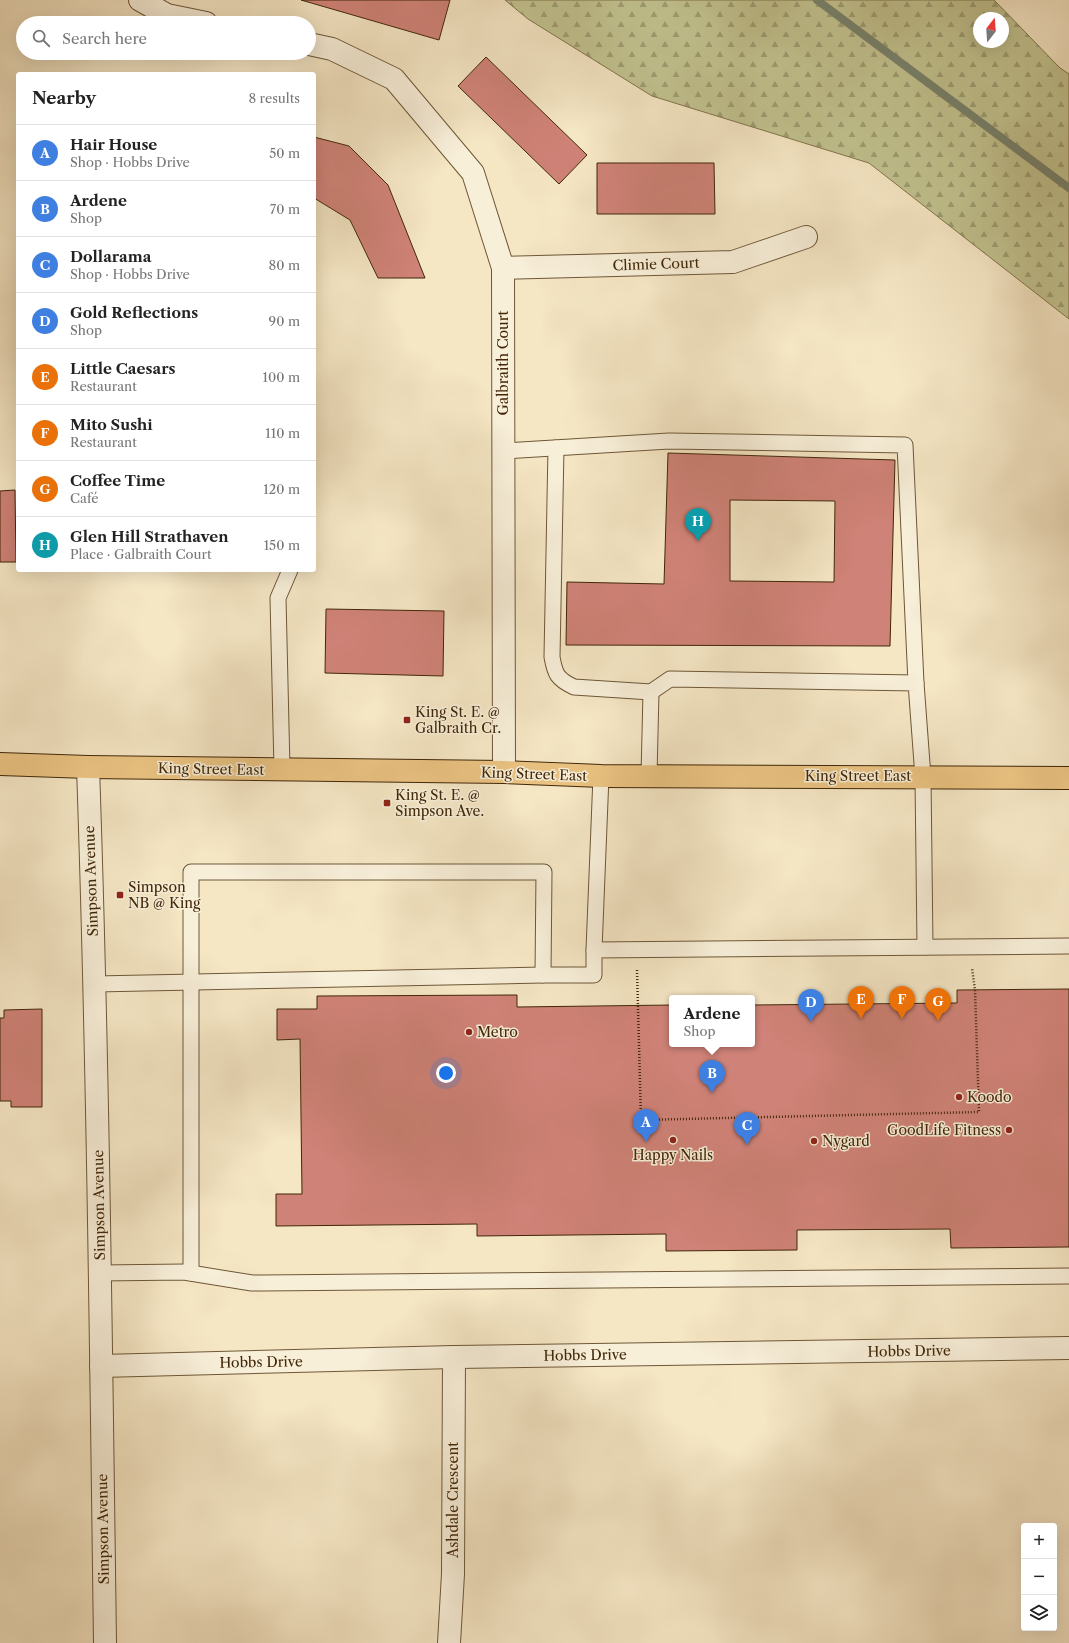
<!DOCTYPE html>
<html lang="en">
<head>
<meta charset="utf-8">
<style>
	:root { --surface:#fff; --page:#f6f6f6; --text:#222; --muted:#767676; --line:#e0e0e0; --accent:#8f2418 }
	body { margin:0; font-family:"Libre Caslon Text",serif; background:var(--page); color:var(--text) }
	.controls { position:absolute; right:12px; bottom:12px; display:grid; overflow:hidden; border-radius:4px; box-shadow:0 4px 16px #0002 }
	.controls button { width:36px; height:36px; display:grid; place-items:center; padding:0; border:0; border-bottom:1px solid var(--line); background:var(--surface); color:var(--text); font:20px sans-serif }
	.compass { position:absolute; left:973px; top:12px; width:36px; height:36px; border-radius:50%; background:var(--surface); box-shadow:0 4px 16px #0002; rotate:17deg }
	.you { position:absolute; left:446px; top:1073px; width:14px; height:14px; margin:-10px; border:3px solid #fff; border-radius:50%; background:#1a73e8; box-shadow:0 0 0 6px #1a73e833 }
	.badge { display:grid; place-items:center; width:26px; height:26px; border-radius:50%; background:var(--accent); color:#fff; font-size:13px; font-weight:700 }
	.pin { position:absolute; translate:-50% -33px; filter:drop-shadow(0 1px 2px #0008) }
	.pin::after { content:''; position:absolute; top:21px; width:14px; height:12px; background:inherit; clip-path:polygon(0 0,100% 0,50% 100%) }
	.popup { position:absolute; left:669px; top:995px; width:86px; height:52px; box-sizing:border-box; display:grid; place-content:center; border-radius:4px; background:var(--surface); filter:drop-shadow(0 1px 3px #0005); font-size:13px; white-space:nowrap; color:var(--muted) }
	.popup b { font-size:15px; color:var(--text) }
	.popup::after { content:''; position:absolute; left:50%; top:100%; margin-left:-8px; border:8px solid transparent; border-top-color:var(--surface) }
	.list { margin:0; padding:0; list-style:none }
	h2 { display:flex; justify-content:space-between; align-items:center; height:52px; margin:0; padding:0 16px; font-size:17px }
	h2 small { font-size:13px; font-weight:400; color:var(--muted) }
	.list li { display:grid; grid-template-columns:26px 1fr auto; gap:12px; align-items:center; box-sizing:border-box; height:56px; padding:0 16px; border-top:1px solid var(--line) }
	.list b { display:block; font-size:15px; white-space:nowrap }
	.list p { margin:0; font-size:13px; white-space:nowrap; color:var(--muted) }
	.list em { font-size:13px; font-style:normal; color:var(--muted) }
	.icon { flex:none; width:22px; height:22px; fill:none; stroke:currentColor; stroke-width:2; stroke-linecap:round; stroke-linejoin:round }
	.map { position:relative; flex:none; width:1069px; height:1643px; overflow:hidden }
	.search { position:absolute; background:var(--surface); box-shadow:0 4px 16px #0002; left:16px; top:16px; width:300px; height:44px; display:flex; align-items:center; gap:10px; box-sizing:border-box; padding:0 14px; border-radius:22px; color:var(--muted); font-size:15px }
	.panel { position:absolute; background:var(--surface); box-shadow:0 4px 16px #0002; left:16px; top:72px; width:300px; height:500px; border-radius:4px }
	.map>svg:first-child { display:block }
	.forest { fill:url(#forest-firs); stroke:#82754c; fill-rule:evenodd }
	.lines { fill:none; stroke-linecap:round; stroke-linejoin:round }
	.stream { stroke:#78836d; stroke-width:8 }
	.building { fill:#cf8277; stroke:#412708; fill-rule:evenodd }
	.service-casing { stroke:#6e5737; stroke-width:17 }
	.minor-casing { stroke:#6e5737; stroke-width:24 }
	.primary-casing { stroke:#412708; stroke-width:24 }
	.path { stroke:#412708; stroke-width:2.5; stroke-dasharray:1 2; stroke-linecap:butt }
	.service { stroke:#f8efd9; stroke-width:15 }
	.minor { stroke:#f8efd9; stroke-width:22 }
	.primary { stroke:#eac382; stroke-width:22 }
	.poi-dot { fill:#8f2418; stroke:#f8efd9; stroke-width:1.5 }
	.labels { text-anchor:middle; stroke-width:3; stroke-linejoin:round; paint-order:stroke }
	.street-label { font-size:14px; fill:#412708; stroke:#f8efd9 }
	.poi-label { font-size:14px; fill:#412708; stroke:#f8efd9; text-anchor:start }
</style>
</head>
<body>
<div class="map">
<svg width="1069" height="1643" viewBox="0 0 1069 1643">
	<defs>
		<pattern id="forest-firs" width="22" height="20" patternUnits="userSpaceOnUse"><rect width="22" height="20" fill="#c2c390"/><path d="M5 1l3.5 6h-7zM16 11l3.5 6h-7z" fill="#9f9e74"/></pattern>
	</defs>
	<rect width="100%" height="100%" fill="#f5e6c4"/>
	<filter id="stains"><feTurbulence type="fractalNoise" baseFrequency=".005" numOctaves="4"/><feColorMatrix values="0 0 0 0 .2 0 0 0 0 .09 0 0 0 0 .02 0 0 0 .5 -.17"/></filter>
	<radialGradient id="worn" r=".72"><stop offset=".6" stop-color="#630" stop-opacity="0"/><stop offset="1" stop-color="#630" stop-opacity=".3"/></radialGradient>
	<!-- forest -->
	<path class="forest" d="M505,0H994L1060,68L1069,74V319L869,163L652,96L528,19ZM979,18H1003V42H979Z"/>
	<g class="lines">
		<!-- stream -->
		<polyline class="stream" points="817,0 1069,188"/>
	</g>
	<!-- building -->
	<g class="building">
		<polygon points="301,0 450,0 439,40"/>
		<polygon points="486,57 587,155 559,184 458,86"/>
		<polygon points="314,137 349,146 388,185 425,278 378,278 350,220 314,198"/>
		<polygon points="597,163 714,163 715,214 597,214"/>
		<path d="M668,453L895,460L890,646L566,645L567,582L664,584ZM730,500L835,501L834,582L730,581Z"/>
		<polygon points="15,490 16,562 0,562 0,491"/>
		<polygon points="326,609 444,611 443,676 325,673"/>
		<polygon points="1069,989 1069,1247 951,1248 950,1229 797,1230 797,1250 666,1251 666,1234 477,1236 477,1224 276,1226 276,1194 302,1194 300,1039 277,1040 277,1009 317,1009 317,996 517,995 517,1007 672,1005 672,1044 752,1044 752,1005 957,1003 957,990"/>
		<polygon points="42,1009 42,1107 11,1107 11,1101 0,1101 0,1018 4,1018 4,1010"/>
	</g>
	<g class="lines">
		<!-- service casing -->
		<g class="service-casing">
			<g id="service">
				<path d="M556,448L552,657C555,674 557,679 574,687L651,692L670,679L916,683L923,777L925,947"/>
				<polyline points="503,451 669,441 905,445 916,683"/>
				<polyline points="282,769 278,598 290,570"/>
				<polyline points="649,776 651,692"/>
				<polyline points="594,950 601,776"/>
				<polyline points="95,984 543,975 594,975 594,950 1069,946"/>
				<polyline points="100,1273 184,1272 252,1283 262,1283 1069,1276"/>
				<polyline points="191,1273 191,872 544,872 543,975"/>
			</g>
		</g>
		<!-- minor casing -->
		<g class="minor-casing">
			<g id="minor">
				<polyline points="140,0 167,15 206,23"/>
				<polyline points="309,44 332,49 394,79 473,173 503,268 504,772"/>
				<polyline points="503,268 733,262 806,237"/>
				<path d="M88,767C98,1059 101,1351 105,1643"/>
				<polyline points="101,1366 454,1357 1069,1348"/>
				<polyline points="449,1643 453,1574 454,1357"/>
			</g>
		</g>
		<!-- primary casing -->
		<g class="primary-casing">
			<polyline id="primary" points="0,764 88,767 504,772 601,776 1069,778"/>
		</g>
		<!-- path -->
		<polyline class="path" points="637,970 641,1120 979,1112 975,990 972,968"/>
		<!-- service -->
		<use href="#service" class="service"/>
		<!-- minor -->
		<use href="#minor" class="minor"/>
		<!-- primary -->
		<use href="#primary" class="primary"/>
	</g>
	<!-- markers -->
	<g class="poi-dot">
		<rect x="403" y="716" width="8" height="8" rx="2"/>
		<rect x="383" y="799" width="8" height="8" rx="2"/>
		<rect x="116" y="891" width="8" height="8" rx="2"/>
		<circle cx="469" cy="1032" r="4"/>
		<circle cx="959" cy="1097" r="4"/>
		<circle cx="1009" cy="1130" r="4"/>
		<circle cx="673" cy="1140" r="4"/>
		<circle cx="814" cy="1141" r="4"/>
	</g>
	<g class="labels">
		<!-- street labels -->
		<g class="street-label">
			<text transform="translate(656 264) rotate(-2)" y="5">Climie Court</text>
			<text transform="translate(503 363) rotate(-90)" y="5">Galbraith Court</text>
			<text transform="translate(211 769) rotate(1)" y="5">King Street East</text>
			<text transform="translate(534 774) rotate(2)" y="5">King Street East</text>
			<text x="858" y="781">King Street East</text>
			<text transform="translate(91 881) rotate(-92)" y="5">Simpson Avenue</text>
			<text transform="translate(99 1205) rotate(-91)" y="5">Simpson Avenue</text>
			<text transform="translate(909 1351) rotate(-1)" y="5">Hobbs Drive</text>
			<text transform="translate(585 1355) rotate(-1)" y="5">Hobbs Drive</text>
			<text transform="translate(261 1362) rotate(-1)" y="5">Hobbs Drive</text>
			<text transform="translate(453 1500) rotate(-90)" y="5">Ashdale Crescent</text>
			<text transform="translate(103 1529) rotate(-91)" y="5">Simpson Avenue</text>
		</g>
		<!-- poi labels -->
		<g class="poi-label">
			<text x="415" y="717">King St. E. @<tspan x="415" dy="16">Galbraith Cr.</tspan></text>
			<text x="395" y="800">King St. E. @<tspan x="395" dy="16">Simpson Ave.</tspan></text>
			<text x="128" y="892">Simpson<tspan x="128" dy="16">NB @ King</tspan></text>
			<text x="477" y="1037">Metro</text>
			<text x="967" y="1102">Koodo</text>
			<text x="1001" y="1135" text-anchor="end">GoodLife Fitness</text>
			<text x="822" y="1146">Nygard</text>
			<text x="673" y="1160" text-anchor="middle">Happy Nails</text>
		</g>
	</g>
	<rect width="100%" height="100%" filter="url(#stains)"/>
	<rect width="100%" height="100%" fill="url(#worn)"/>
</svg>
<div class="controls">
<button>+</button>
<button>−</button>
<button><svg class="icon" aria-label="layers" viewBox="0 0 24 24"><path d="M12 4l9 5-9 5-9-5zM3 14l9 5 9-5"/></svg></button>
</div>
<svg class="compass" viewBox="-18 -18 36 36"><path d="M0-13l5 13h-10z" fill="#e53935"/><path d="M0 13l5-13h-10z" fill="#767676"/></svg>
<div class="you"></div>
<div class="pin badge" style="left:646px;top:1142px;background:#3f7fe0">A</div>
<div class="pin badge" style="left:712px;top:1093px;background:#3f7fe0">B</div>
<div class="popup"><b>Ardene</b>Shop</div>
<div class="pin badge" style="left:747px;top:1145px;background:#3f7fe0">C</div>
<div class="pin badge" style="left:811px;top:1022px;background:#3f7fe0">D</div>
<div class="pin badge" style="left:861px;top:1019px;background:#e8710a">E</div>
<div class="pin badge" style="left:902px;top:1019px;background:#e8710a">F</div>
<div class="pin badge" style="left:938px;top:1021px;background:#e8710a">G</div>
<div class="pin badge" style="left:698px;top:541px;background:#0f9aa8">H</div>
<div class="search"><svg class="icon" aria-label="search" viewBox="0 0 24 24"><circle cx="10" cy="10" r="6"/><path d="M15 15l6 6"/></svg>Search here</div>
<section class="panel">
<h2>Nearby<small>8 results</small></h2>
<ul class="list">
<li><span class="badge" style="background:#3f7fe0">A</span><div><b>Hair House</b><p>Shop · Hobbs Drive</p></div><em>50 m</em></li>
<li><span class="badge" style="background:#3f7fe0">B</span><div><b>Ardene</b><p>Shop</p></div><em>70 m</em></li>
<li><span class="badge" style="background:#3f7fe0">C</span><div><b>Dollarama</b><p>Shop · Hobbs Drive</p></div><em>80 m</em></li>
<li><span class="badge" style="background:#3f7fe0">D</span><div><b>Gold Reflections</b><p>Shop</p></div><em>90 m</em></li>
<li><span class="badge" style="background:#e8710a">E</span><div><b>Little Caesars</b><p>Restaurant</p></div><em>100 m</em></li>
<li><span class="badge" style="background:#e8710a">F</span><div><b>Mito Sushi</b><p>Restaurant</p></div><em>110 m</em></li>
<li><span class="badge" style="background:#e8710a">G</span><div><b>Coffee Time</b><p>Café</p></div><em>120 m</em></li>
<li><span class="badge" style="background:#0f9aa8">H</span><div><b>Glen Hill Strathaven</b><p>Place · Galbraith Court</p></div><em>150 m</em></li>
</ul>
</section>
</div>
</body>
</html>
